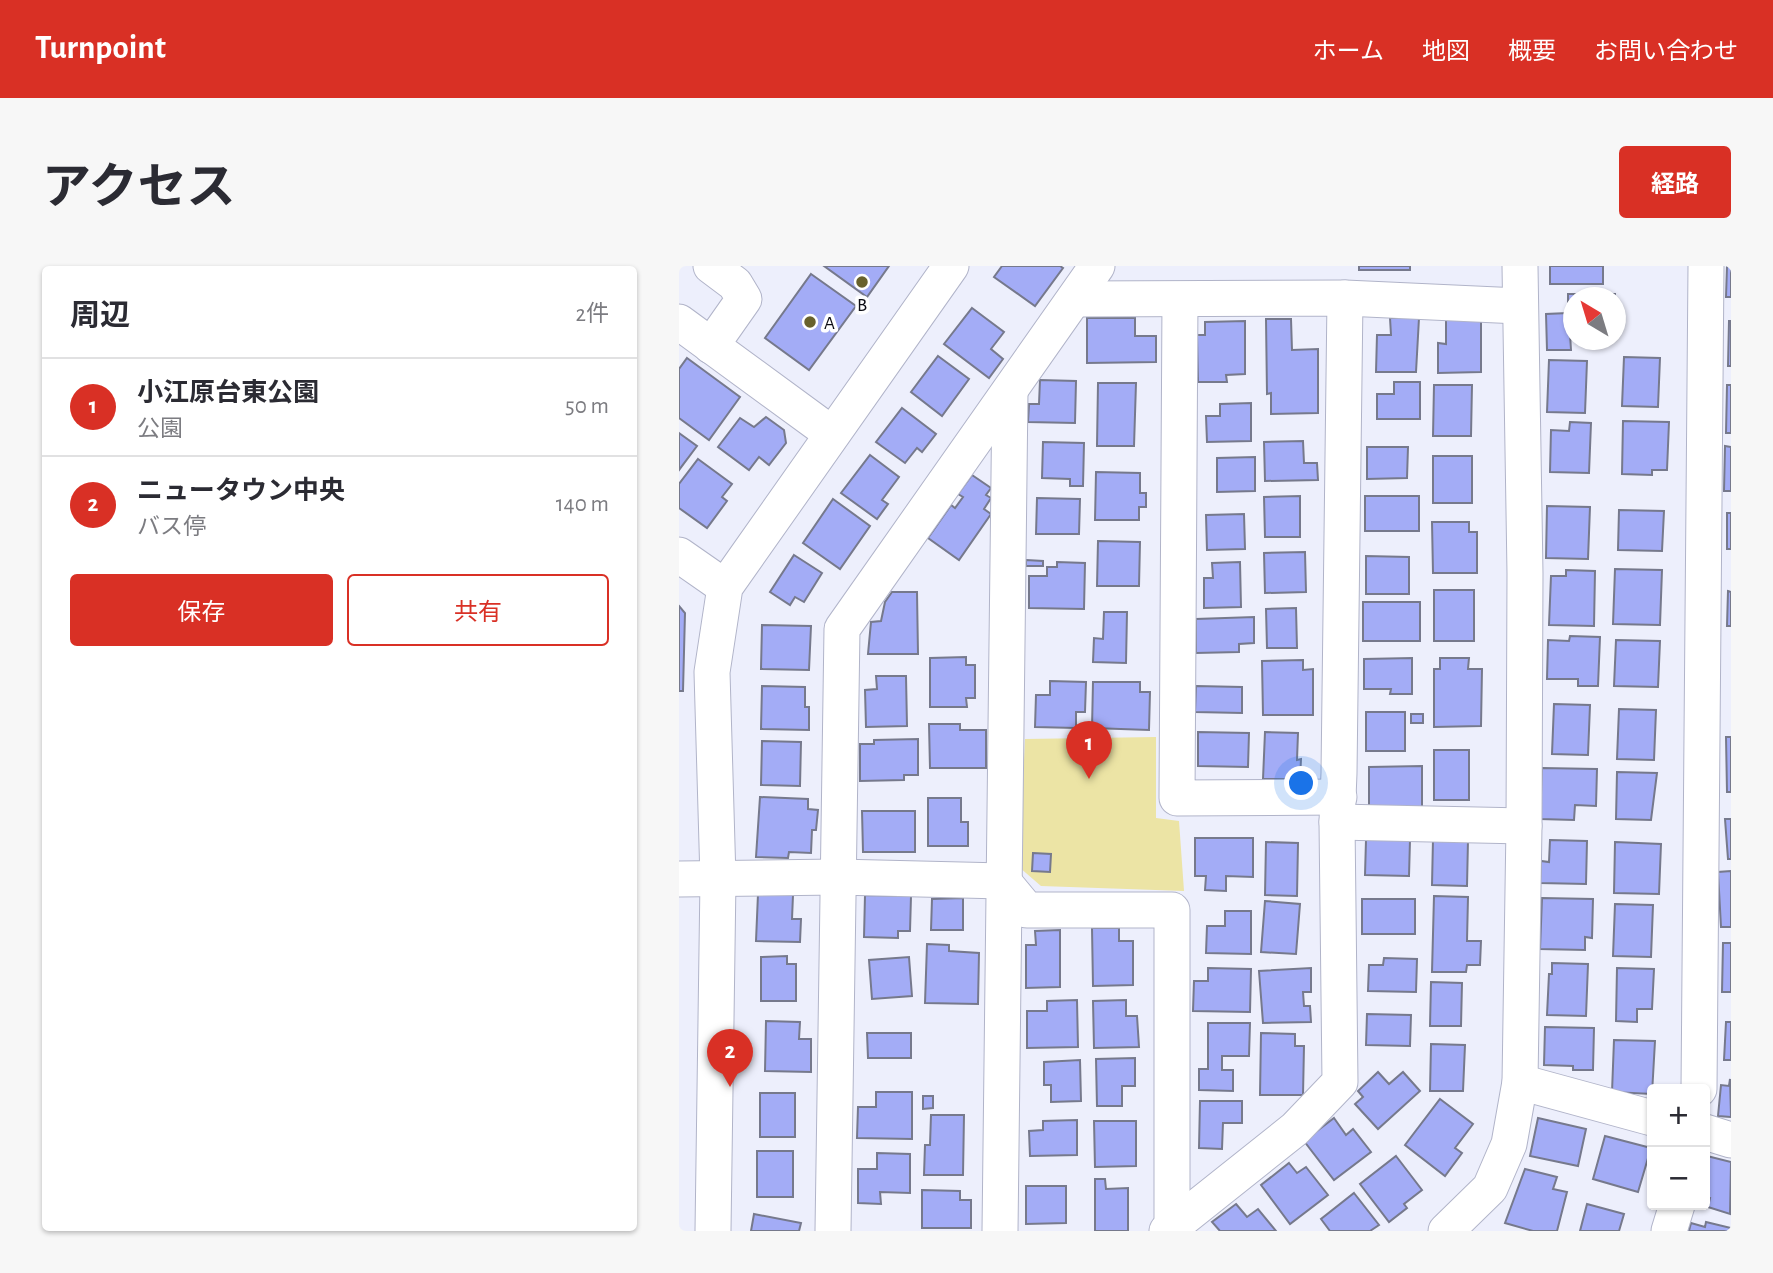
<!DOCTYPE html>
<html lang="ja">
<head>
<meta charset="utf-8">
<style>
	:root { --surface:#fff; --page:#f7f7f7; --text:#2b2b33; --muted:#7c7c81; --line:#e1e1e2; --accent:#d93025 }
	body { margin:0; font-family:"Alegreya Sans","Noto Sans JP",sans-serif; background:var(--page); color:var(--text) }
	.controls { position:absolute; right:21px; bottom:21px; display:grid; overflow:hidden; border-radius:7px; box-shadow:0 2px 5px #0004 }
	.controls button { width:63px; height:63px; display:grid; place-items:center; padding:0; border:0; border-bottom:2px solid var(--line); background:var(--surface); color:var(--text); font:35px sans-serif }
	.compass { position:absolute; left:884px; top:21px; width:63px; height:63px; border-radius:50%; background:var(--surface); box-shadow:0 2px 5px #0004; rotate:322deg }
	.you { position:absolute; left:623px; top:518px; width:24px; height:24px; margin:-18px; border:5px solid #fff; border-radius:50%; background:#1a73e8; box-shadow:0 0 0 10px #1a73e833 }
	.badge { display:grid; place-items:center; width:46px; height:46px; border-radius:50%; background:var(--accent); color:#fff; font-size:23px; font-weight:700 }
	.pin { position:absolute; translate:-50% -58px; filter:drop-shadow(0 2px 4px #0008) }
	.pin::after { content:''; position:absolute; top:37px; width:24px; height:21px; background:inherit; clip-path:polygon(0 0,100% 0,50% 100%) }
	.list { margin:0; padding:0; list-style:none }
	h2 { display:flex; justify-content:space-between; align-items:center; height:91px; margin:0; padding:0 28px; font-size:30px }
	h2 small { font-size:23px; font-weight:400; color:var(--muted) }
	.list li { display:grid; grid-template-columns:46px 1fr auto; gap:21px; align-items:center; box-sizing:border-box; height:98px; padding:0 28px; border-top:2px solid var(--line) }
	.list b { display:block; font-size:26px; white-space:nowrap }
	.list p { margin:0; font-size:23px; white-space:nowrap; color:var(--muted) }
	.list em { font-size:23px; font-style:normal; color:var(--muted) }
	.actions { display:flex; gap:14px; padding:21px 28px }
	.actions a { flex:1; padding:16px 0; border:2px solid var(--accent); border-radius:7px; text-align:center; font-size:24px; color:var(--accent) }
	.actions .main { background:var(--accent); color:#fff }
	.map { position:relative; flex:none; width:1052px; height:965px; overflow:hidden; border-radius:7px }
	header { display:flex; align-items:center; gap:42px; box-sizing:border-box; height:98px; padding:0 35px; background:var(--accent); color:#fff }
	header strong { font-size:33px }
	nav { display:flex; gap:38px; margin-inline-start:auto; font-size:24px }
	.intro { display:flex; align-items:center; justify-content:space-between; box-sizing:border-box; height:168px; padding:0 42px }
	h1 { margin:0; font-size:49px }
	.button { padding:18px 32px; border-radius:7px; background:var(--accent); color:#fff; font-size:24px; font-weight:700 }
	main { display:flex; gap:42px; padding:0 42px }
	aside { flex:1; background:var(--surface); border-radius:7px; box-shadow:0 2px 5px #0004 }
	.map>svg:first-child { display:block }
	.green { fill:#ece4a5 }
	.building { fill:#a3acf6; stroke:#76798c; stroke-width:2 }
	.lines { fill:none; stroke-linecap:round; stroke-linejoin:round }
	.minor-casing { stroke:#b1b4c9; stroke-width:37 }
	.minor { stroke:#fff; stroke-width:35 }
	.poi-dot { fill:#68612d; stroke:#fff; stroke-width:2.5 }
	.labels { text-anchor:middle; stroke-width:7; stroke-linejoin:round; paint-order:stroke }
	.poi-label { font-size:19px; fill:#0c0c13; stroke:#fff }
</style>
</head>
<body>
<header>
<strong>Turnpoint</strong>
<nav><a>ホーム</a><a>地図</a><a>概要</a><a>お問い合わせ</a></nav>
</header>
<div class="intro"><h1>アクセス</h1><a class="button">経路</a></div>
<main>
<aside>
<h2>周辺<small>2件</small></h2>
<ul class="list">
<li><span class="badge">1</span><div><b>小江原台東公園</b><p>公園</p></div><em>50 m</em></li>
<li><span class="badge">2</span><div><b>ニュータウン中央</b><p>バス停</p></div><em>140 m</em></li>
</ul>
<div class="actions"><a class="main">保存</a><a>共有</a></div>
</aside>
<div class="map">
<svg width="1052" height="965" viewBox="0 0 1052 965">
	<rect width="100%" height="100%" fill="#edeffc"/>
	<!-- green -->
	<polygon class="green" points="477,471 477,552 500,555 505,625 362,620 340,601 346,473"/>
	<!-- building -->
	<g class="building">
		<polygon points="145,0 210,0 188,31"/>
		<polygon points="323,0 381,0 384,2 356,40 315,11"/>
		<rect x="680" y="0" width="51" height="4"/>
		<rect x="871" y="0" width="53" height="18"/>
		<polygon points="1048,0 1052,0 1052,31 1047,31"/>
		<polygon points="132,8 177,40 130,104 86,72"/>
		<polygon points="889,28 936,28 936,32 894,32 894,68 891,68 892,84 868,84 867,48 889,47"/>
		<polygon points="293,42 325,66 312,83 324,93 310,112 265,78"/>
		<polygon points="408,52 456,52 456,70 477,70 477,96 408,97"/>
		<polygon points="711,52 740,52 737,106 697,106 698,69 712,69"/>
		<polygon points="587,53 612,53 613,84 639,83 639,147 592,148 592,127 588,128"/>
		<polygon points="767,54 802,54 802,106 759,107 759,77 767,78"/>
		<polygon points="566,55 566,108 547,109 548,116 519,116 518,69 526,69 526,56"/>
		<polygon points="1050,55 1052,55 1052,100 1049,100"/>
		<polygon points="259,90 290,113 263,150 232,126"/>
		<polygon points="945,91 981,92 979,141 943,140"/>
		<polygon points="8,92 61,131 30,174 0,152 0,103"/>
		<polygon points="870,94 908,95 906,147 868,146"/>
		<polygon points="361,114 397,115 396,157 349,156 350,138 360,138"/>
		<polygon points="715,116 741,116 741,153 698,153 698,128 715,128"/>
		<polygon points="419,117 457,117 455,180 418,180"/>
		<polygon points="755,119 793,119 792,170 754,170"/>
		<polygon points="1048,119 1052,119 1052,167 1047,167"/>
		<polygon points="572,137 572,175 528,176 527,150 541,150 541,138"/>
		<polygon points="223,142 257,168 243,186 238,182 226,197 197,176"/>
		<polygon points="87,151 105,164 107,177 90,199 80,191 70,204 39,181 61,152 75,161"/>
		<polygon points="944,155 990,156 988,204 973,204 973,209 943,208"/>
		<polygon points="891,156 912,157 910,207 871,206 872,164 890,165"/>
		<polygon points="0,167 18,180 0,204"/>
		<polygon points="624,175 625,197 638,197 639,214 586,215 585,176"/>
		<polygon points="364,176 405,177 404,220 391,220 391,213 363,212"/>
		<polygon points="1046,180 1052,181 1052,225 1045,225"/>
		<polygon points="688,181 729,181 728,212 688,213"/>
		<polygon points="191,189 220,211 203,234 209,238 198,253 162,227"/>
		<rect x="754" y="190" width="39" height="47"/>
		<polygon points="576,191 576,225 538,226 538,192"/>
		<polygon points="19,193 53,218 43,231 48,235 28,262 0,242 0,218"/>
		<polygon points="417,206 461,207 461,227 467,227 467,241 460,241 460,254 416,254"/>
		<polygon points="293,209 312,222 307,229 312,232 305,243 312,248 280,294 249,272 272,239 276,242 284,231 279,228"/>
		<polygon points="621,230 621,271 586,271 585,231"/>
		<rect x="686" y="230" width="54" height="35"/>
		<polygon points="358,232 401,233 400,268 357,268"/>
		<polygon points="154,233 191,260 161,303 124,277"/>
		<polygon points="868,240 911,241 909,293 867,292"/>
		<polygon points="940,244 985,245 983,285 939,284"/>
		<rect x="1048" y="247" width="4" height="36"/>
		<polygon points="565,248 566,283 528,284 527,249"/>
		<polygon points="753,256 790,256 790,266 798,266 798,307 754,307"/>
		<polygon points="419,275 461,276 460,320 418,320"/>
		<polygon points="626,286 627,326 586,327 585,287"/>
		<polygon points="115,289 143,307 125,336 116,331 111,339 91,326"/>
		<polygon points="687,290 730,291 730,328 687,328"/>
		<polygon points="347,294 364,295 364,300 347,300"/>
		<polygon points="378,296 406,297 405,343 350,342 350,310 368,310 368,301 378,301"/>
		<polygon points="561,296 562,341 525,342 525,312 534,312 533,297"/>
		<polygon points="936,303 983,304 981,359 934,358"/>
		<polygon points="887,304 916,305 915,360 870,359 872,310 887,310"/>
		<rect x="755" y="324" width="40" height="51"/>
		<polygon points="1049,325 1052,326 1052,360 1048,360"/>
		<polygon points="213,326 238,326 239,388 189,388 192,356 202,355 206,336"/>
		<rect x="684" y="336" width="57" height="39"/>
		<polygon points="0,340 6,347 4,425 0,425"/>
		<polygon points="617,342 618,382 588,382 587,343"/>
		<polygon points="425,346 448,346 447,397 414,396 415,372 424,373"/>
		<polygon points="575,351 575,377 560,378 560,386 517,387 517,353"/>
		<polygon points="83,359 132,360 130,404 82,403"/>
		<polygon points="891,370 921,371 919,420 899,420 899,413 868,413 869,374 890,375"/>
		<polygon points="937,374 981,375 979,421 935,420"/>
		<polygon points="287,391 287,399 296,399 296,432 287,432 288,441 251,441 251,392"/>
		<polygon points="733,392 733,428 711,428 712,423 685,423 685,393"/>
		<polygon points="761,392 790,392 789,403 803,403 802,460 755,461 755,403 761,403"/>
		<polygon points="624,394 624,404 634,403 634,449 584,449 583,395"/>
		<polygon points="197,410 227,410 228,460 187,461 186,424 198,423"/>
		<polygon points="371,415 407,416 406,446 397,446 397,462 356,461 357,429 371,429"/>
		<polygon points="414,416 461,416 461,426 471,426 470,464 413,462"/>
		<polygon points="83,420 126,421 126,441 130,441 130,464 82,463"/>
		<polygon points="517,420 563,421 563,447 516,446"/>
		<polygon points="875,438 911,439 909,489 873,488"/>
		<polygon points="940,443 977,444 975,494 938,493"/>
		<rect x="687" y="446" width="39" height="39"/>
		<rect x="732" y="448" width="12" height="9"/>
		<polygon points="250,458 281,458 281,464 307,464 307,502 251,502"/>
		<polygon points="519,466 570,467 569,501 519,500"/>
		<polygon points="586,466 619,467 618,494 622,493 621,513 584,513"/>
		<polygon points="1047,471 1052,471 1052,526 1048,526"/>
		<polygon points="239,473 239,509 225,509 225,514 181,515 181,478 195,478 195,474"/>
		<polygon points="83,475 122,476 121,520 82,519"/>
		<rect x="755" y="484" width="35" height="50"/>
		<polygon points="743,500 743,542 690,542 690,501"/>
		<polygon points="863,502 918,503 917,540 896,539 895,554 861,553"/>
		<polygon points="938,506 978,507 972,554 937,553"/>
		<polygon points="81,531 129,533 129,543 139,544 137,564 133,564 132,587 110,586 109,592 77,591"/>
		<polygon points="249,532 282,532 282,556 289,556 289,580 249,580"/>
		<polygon points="183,545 236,545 236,586 184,586"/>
		<polygon points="1046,553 1052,553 1052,593 1049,593"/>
		<polygon points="516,572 574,572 574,611 547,610 547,625 526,624 527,610 516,610"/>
		<polygon points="754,573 789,574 788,620 753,619"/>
		<polygon points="687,574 731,574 730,610 686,609"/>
		<polygon points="871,574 908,575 907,618 861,617 862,595 870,596"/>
		<polygon points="587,576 619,577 618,630 586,629"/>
		<polygon points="936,576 982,578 980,628 935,627"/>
		<polygon points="354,587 372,588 371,606 353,605"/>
		<polygon points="1052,605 1052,661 1042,661 1039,606"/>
		<polygon points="79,628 114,629 113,653 122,653 121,676 77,675"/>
		<polygon points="186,629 232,630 231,665 219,665 219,672 185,671"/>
		<polygon points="755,630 789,631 788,675 802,675 801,699 788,699 787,706 753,706"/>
		<polygon points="284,632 284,664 252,664 253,633"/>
		<polygon points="863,632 914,633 913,672 906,671 906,684 861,683"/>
		<rect x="683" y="633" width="53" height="35"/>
		<polygon points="586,635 621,638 617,688 582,686"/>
		<polygon points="936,638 974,639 972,691 934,690"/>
		<polygon points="546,645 572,645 572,688 527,687 528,660 546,660"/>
		<polygon points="413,662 440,662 440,675 454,675 454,719 414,720"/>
		<polygon points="381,664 381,721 347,722 347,679 357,679 356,665"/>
		<polygon points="1044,677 1052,677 1052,726 1043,726"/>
		<polygon points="248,678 270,679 270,685 300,687 299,738 246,737"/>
		<polygon points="108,690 108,698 117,698 117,735 82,735 82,691"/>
		<polygon points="230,691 233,730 193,733 190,694"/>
		<polygon points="705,692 738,693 737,726 689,725 690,699 704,699"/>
		<polygon points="873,697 909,698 907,750 868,749 870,708 873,708"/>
		<polygon points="529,702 572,703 571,746 514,745 515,715 529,715"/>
		<polygon points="632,702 632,726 624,726 625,740 631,740 632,756 584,757 580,705"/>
		<polygon points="938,702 975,703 973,743 958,743 958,756 937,755"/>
		<polygon points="752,716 783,717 782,760 751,760"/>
		<polygon points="398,734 399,781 348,782 348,745 368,745 368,735"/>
		<polygon points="447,734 447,750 458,750 460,781 415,782 414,735"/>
		<polygon points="688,748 732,749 731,780 687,779"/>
		<polygon points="87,755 121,756 120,773 132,773 132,806 86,805"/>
		<polygon points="1047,756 1052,756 1052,794 1045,794"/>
		<polygon points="529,757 571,757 570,790 543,790 543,804 554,804 554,825 520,824 520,803 529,803"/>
		<polygon points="866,761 915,762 914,804 894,804 894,800 865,799"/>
		<polygon points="188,767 232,767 232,792 189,792"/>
		<polygon points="582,767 616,768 616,780 625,780 624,829 581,829"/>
		<polygon points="935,774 976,775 973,828 933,826"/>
		<polygon points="752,778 786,779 784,825 751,825"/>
		<polygon points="456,792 456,820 443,820 443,840 418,840 417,793"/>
		<polygon points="401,794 402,835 372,836 372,819 365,819 365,796"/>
		<polygon points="699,806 710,818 724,806 741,825 699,863 676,838 684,831 679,825"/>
		<polygon points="1051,813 1052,851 1039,850 1042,819 1050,820"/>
		<polygon points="197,826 233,826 233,873 178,872 179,841 197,841"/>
		<rect x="81" y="827" width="35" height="44"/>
		<polygon points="244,830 254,830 254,842 244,843"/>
		<polygon points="761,833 794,858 776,882 783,887 766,910 726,879"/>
		<polygon points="521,835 563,835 563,857 544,857 543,883 520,882"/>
		<polygon points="252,849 285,849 284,909 245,909 246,879 251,879"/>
		<polygon points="655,852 667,869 674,863 692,886 655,914 625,875"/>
		<polygon points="859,852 907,863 899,900 851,890"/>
		<polygon points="398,854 398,889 351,890 350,865 364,864 364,855"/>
		<polygon points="415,855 457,855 457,900 416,901"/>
		<polygon points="926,870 972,882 959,926 914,913"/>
		<rect x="78" y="885" width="36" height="46"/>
		<polygon points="198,887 231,888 231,927 201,926 202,938 179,937 179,903 198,903"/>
		<polygon points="717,890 743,924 725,938 728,942 710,956 681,918"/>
		<polygon points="1028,890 1052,896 1051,948 1029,941 1031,932 1026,931"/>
		<polygon points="610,897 618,907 627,901 649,929 611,958 582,919"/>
		<polygon points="846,903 878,911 874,923 888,926 878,965 854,965 826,957"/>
		<polygon points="416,913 426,913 427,923 449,922 449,965 416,965"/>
		<polygon points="347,920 387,920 387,957 347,958"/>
		<polygon points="243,924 281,925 281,934 292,934 292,962 243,962"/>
		<polygon points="675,927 700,959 691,965 651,965 642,953"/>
		<polygon points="557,938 568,951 579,943 597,965 541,965 533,956"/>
		<polygon points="908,938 945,948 940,965 901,965"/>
		<polygon points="75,948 122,957 120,965 72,965"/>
		<polygon points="1027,956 1052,962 1052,965 1010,965 1012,957 1026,961"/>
	</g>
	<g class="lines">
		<!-- minor casing -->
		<g class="minor-casing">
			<g id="minor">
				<polyline points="32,0 56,18 65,33 32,80"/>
				<polyline points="396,33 666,32 840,40"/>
				<polyline points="501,34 498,532 660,531"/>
				<polyline points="0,56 153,168"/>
				<polyline points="0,289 46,321"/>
				<polyline points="658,556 845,560"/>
				<polyline points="0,613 158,611 324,615 348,644 493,644 493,961"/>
				<polyline points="841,816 973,852"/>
				<polyline points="1020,823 1027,0"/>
				<polyline points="1026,866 1052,874"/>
				<polyline points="34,965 39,613 33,406 46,321 272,0"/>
				<polyline points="154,965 163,363 418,0"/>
				<polyline points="321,965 331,126"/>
				<polyline points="488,965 616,863 661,816 658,556 660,507 666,32"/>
				<polyline points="767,965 811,922 830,878 841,816 845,560 846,307 841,0"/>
				<polyline points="990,965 998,939"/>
			</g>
		</g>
		<!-- minor -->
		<use href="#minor" class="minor"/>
	</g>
	<!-- markers -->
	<g class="poi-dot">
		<circle cx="183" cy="16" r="7"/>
		<circle cx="131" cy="56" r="7"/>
	</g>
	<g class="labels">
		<!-- poi labels -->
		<g class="poi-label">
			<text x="183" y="45">B</text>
			<text x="145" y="63" text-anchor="start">A</text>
		</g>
	</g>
</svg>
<div class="controls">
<button>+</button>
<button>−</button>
</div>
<svg class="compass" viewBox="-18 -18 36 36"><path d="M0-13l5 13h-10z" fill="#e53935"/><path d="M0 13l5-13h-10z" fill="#7c7c81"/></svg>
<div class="you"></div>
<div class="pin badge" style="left:410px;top:513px">1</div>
<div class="pin badge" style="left:51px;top:821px">2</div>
</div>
</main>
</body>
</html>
